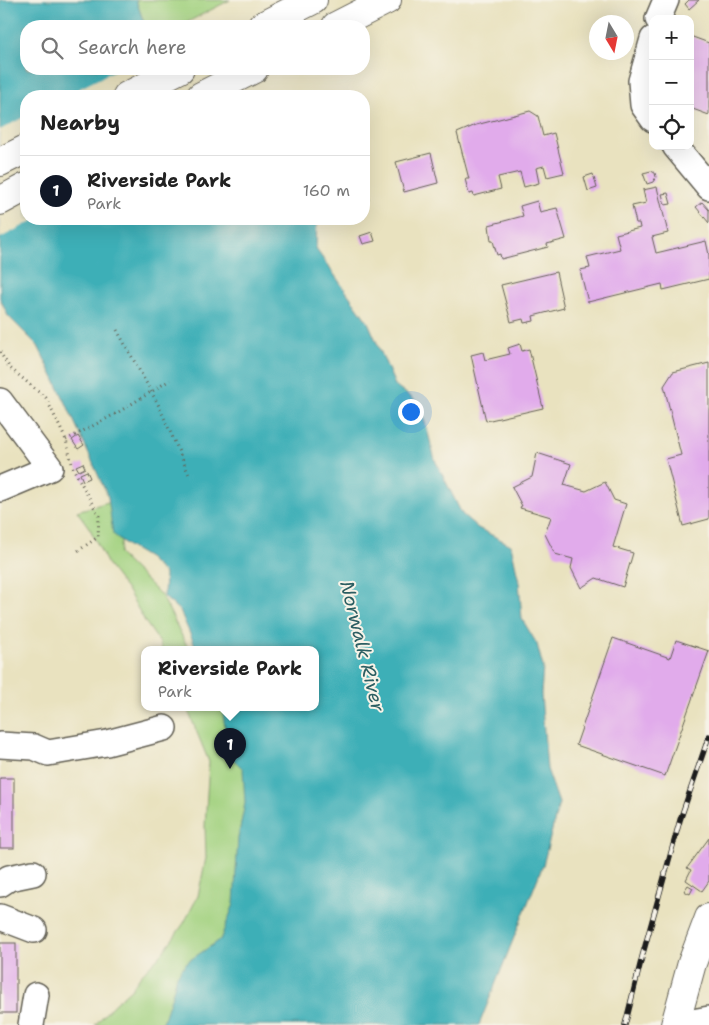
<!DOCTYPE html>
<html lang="en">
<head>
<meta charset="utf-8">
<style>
	:root { --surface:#fff; --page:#f6f6f6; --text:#222; --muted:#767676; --line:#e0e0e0; --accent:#111827 }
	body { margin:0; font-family:"Shantell Sans",sans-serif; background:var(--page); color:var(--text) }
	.controls { position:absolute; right:15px; top:15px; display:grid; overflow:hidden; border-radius:10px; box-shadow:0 5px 20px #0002 }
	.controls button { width:45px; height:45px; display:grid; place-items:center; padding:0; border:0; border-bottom:1px solid var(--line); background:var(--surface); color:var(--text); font:25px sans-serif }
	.compass { position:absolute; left:589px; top:15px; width:45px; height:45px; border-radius:50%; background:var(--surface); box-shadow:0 5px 20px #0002; rotate:170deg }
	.you { position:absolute; left:410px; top:411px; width:18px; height:18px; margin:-12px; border:4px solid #fff; border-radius:50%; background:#1a73e8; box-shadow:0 0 0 8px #1a73e833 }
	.badge { display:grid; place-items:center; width:32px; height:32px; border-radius:50%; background:var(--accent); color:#fff; font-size:16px; font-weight:700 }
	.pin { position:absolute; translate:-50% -41px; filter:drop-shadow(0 1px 2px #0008) }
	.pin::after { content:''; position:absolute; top:26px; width:18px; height:15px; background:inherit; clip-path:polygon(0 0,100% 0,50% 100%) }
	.popup { position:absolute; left:141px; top:646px; width:178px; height:65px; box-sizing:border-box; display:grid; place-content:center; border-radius:10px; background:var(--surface); filter:drop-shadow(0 1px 4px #0005); font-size:16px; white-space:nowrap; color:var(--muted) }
	.popup b { font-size:19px; color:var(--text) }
	.popup::after { content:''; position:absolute; left:50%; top:100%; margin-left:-10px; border:10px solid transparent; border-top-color:var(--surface) }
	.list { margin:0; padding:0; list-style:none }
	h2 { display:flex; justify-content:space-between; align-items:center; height:65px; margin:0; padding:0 20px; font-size:21px }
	h2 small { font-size:16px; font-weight:400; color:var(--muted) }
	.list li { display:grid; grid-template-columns:32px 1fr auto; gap:15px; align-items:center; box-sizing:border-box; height:70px; padding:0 20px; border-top:1px solid var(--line) }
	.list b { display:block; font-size:19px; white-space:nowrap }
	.list p { margin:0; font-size:16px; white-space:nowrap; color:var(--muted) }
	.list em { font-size:16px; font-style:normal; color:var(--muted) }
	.icon { flex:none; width:28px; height:28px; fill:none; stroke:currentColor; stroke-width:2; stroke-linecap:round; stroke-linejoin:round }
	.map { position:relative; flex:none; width:709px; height:1025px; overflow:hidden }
	.search { position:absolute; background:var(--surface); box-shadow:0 5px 20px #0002; left:20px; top:20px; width:350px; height:55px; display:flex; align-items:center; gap:12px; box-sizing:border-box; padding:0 18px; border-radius:20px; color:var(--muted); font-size:19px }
	.panel { position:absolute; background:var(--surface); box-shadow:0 5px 20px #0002; left:20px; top:90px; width:350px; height:135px; border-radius:20px }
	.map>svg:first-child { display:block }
	.green { fill:#a3d280; stroke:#60774e }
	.water { fill:#3eafb7; stroke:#2d666a }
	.pier { fill:#e9e2bf }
	.building { fill:#e1abeb }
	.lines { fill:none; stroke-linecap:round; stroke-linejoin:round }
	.minor-casing { stroke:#646155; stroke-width:28 }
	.major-casing { stroke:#646155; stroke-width:30 }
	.highway-casing { stroke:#646155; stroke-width:30 }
	.path { stroke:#646155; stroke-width:3; stroke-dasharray:1 4; stroke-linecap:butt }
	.minor { stroke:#fff; stroke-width:25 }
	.major { stroke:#fff; stroke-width:28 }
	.highway { stroke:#fff; stroke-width:28 }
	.rail-casing { stroke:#1c1c1c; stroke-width:5.5 }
	.rail { stroke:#f7f3e8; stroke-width:4; stroke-dasharray:11; stroke-linecap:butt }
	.labels { text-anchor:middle; stroke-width:4; stroke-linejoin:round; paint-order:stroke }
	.water-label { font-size:19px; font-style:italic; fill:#2b5e62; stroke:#f7f3e8 }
</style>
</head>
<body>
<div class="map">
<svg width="709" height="1025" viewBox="0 0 709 1025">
	<rect width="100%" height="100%" fill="#f7f3e8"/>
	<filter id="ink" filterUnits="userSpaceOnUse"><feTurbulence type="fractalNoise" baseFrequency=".02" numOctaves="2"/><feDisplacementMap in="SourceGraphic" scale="10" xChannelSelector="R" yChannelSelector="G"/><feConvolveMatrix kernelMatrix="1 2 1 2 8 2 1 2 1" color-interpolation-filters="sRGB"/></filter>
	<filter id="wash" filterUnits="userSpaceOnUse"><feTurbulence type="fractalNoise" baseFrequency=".0096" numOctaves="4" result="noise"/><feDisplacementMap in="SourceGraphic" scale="20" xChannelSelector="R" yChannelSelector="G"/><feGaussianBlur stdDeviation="1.12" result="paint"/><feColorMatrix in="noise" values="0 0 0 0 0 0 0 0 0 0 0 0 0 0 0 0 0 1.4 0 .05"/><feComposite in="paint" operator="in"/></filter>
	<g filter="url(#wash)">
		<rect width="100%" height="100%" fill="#e9e2bf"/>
		<!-- green -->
		<g class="green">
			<polygon points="136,0 230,0 180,26 145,26"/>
			<polygon points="115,500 123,527 119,554 162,596 189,650 162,650 160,643 146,623 129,593 109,567 90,529 77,511"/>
			<polygon points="187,708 230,708 252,777 229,955 183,1025 95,1025 113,1005 131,989 141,975 163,952 184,923 198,896 206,858 205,826 209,762"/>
		</g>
		<!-- water -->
		<polygon class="water" points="0,0 136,0 145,26 26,26 26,69 196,69 243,96 26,96 26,219 317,219 316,249 368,322 395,385 417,402 426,425 435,460 462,514 478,528 511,545 519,582 522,619 537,644 543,667 541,694 547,769 559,803 543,865 479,1025 162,1025 172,995 177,975 187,962 220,940 234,904 238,838 245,803 243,769 229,755 221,748 225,727 222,708 315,708 315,650 197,650 180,611 164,597 165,574 148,558 128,546 113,534 108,497 66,403 38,346 8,316 0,298"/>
		<!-- pier -->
		<g class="pier">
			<polygon points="118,69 201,69 245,96 65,96"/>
			<polygon points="26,116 26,219 36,219 0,238 0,130"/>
		</g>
		<g id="blocks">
			<!-- building -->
			<g class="building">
				<polygon points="689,0 699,0 689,9 685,4"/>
				<polygon points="690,36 709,43 709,115 690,108"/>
				<polygon points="530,111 538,116 543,136 554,133 564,173 547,177 544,166 536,168 539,183 524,187 520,172 498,177 501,189 474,196 473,193 469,194 465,179 469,179 457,133 476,125"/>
				<polygon points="431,153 438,183 404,192 396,162"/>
				<polygon points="651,171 655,173 656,177 653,182 647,184 643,173"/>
				<polygon points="593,174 597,188 588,191 584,177"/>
				<polygon points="364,183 369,200 364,202"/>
				<polygon points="657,187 668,233 652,237 656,253 706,241 709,255 709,279 663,290 662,284 588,302 580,270 590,268 587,257 620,249 616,234 640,228 639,223 636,223 632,206 646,203 643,190"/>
				<polygon points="668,193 671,204 665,205 662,194"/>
				<polygon points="537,201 540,212 557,208 566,239 547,244 548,247 501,259 500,254 497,255 493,241 491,241 489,225 523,216 520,206"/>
				<polygon points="702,202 709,210 709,223 696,207"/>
				<polygon points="372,232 375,241 363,244 360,236"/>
				<polygon points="556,272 564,308 533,316 534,321 524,323 523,319 511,322 501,285"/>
				<polygon points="520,344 522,351 529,349 543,408 486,421 471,355 483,352 485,360 510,354 508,348"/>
				<polygon points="709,363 709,519 683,526 666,459 681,455 664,386 673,372"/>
				<polygon points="78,436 84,445 78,449 72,440"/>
				<polygon points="537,453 571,464 564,485 586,491 605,482 614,500 626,504 613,547 633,553 623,587 596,578 581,588 571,568 573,559 555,554 545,534 551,517 520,508 521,506 522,506 512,487 532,477"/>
				<polygon points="83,463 85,468 79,471 76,466"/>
				<polygon points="87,471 90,478 83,481 80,474"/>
				<polygon points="613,638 670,658 676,640 709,651 665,776 576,745"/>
				<rect x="0" y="778" width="14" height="70"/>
				<polygon points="709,838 709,881 702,891 686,880 691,870 687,868"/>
				<polygon points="688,885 693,888 690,894 684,891"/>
				<rect x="0" y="943" width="16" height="70"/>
			</g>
		</g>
	</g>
	<g filter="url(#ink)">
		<use href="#blocks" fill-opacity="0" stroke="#646155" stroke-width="1"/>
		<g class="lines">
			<!-- minor casing -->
			<g class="minor-casing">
				<g id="minor">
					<polyline points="658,19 666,0"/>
					<polyline points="653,39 641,81 643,105 653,119"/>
					<polyline points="675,146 709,187"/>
					<polyline points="0,401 50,468 0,489"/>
					<polyline points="0,745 34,747 48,753 107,743 164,728"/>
					<polyline points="0,884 9,878 33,873"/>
					<polyline points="0,917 34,930"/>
					<polyline points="31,1025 36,995"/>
					<polyline points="676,1025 709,1019"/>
				</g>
			</g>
			<!-- major casing -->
			<g class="major-casing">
				<polyline id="major" points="675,1025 692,963 709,918"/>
			</g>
			<!-- highway casing -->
			<g class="highway-casing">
				<g id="highway">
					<polyline points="262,26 313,0"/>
					<polyline points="336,26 387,0"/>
					<polyline points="127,96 180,69"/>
					<polyline points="201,96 254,69"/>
					<polyline points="0,162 26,149"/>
					<polyline points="0,201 26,187"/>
				</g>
			</g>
			<!-- path -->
			<g class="path">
				<polyline points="117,330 158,404 190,477"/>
				<polyline points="0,352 9,367 46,398 66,440 73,468 99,516 98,537 75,553"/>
				<polyline points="66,440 117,413 170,380"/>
			</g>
			<!-- minor -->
			<use href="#minor" class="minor"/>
			<!-- major -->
			<use href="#major" class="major"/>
			<!-- highway -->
			<use href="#highway" class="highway"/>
			<!-- rail casing -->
			<g class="rail-casing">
				<polyline id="rail" points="625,1025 642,957 680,820 709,736"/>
			</g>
			<!-- rail -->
			<use href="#rail" class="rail"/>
		</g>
	</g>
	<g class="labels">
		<!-- water labels -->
		<g class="water-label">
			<text transform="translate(363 646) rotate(76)" y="7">Norwalk River</text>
		</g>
	</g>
</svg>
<div class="controls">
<button>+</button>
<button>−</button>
<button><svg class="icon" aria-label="locate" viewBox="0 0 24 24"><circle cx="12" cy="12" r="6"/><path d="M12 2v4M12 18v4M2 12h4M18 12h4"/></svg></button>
</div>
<svg class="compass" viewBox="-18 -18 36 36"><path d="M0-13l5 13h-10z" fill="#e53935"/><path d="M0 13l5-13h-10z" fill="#767676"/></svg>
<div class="you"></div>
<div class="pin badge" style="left:230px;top:769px">1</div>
<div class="popup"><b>Riverside Park</b>Park</div>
<div class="search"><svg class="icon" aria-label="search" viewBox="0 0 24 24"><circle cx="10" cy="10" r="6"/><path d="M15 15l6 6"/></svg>Search here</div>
<section class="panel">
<h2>Nearby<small></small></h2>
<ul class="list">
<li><span class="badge">1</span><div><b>Riverside Park</b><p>Park</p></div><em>160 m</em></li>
</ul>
</section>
</div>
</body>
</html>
